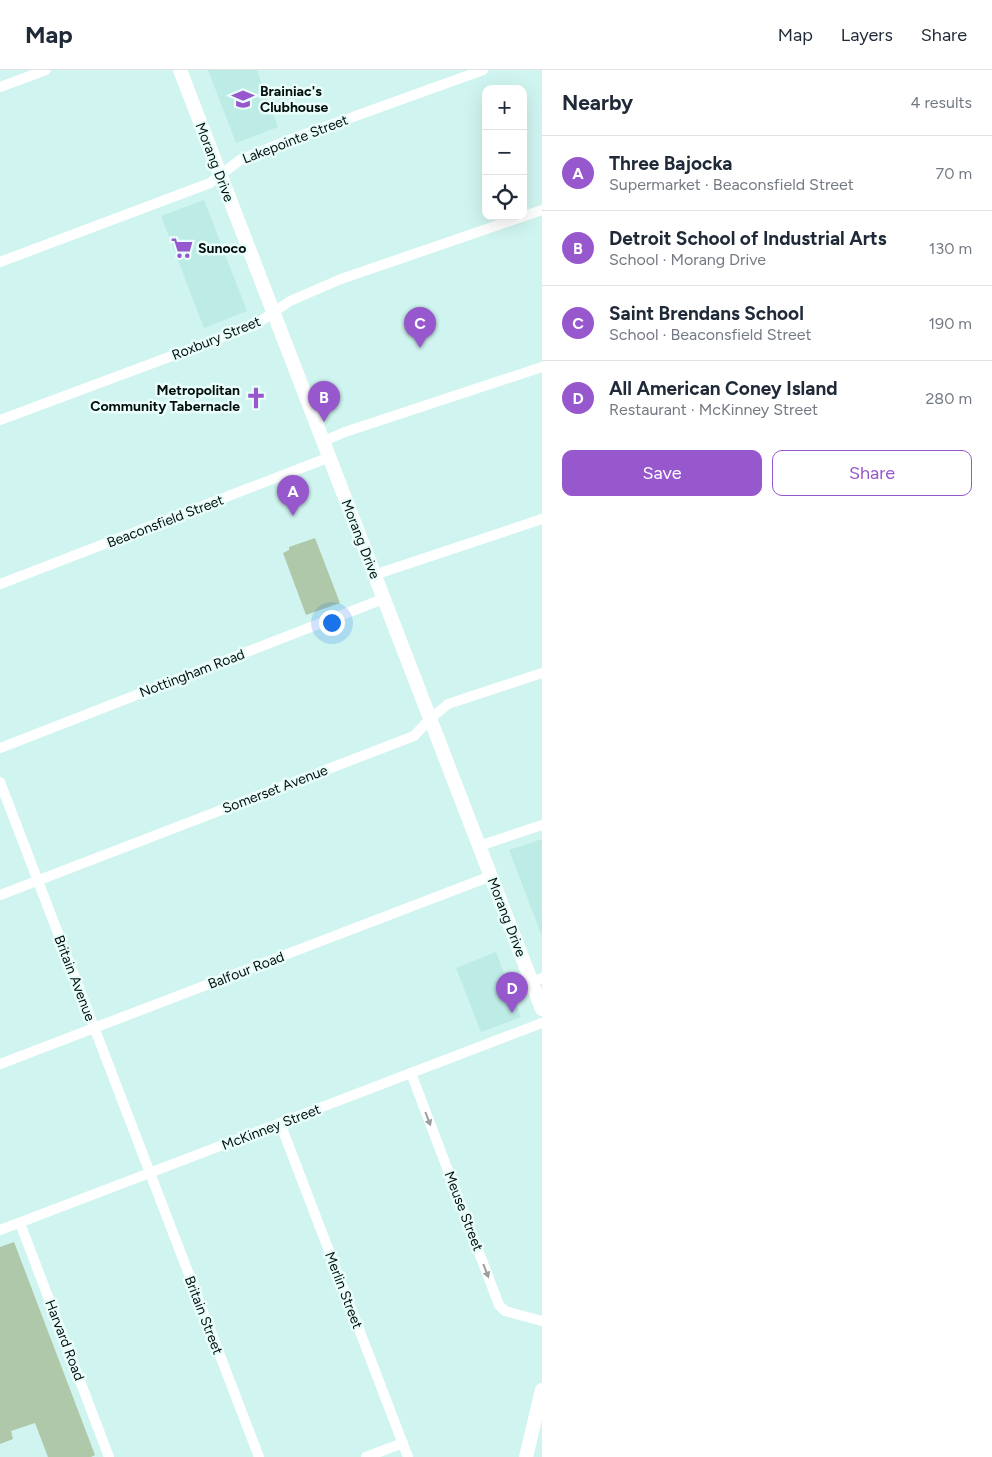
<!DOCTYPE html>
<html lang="en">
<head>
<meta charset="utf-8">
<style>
	:root { --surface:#fff; --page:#f6f6f7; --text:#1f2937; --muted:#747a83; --line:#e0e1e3; --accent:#9757cd }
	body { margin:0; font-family:Figtree,sans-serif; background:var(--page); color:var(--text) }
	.controls { position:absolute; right:15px; top:15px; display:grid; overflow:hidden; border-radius:10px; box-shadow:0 5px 20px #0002 }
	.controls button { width:45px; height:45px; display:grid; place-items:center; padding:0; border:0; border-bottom:1px solid var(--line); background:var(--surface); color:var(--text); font:25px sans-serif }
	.you { position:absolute; left:331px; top:552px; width:18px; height:18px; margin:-12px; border:4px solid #fff; border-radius:50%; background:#1a73e8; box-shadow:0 0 0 8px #1a73e833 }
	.badge { display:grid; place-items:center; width:32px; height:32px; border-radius:50%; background:var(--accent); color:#fff; font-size:16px; font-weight:700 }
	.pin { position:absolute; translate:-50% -41px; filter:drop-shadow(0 1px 2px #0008) }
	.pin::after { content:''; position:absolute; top:26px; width:18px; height:15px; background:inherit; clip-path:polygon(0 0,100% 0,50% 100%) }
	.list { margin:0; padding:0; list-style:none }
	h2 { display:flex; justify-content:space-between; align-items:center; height:65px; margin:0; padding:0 20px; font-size:21px }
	h2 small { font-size:16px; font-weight:400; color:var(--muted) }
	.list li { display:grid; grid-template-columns:32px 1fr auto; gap:15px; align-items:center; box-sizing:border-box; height:75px; padding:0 20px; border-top:1px solid var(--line) }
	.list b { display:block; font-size:19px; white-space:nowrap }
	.list p { margin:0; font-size:16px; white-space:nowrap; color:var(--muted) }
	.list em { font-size:16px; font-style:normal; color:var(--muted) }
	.actions { display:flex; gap:10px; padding:15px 20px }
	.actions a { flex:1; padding:11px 0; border:1px solid var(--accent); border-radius:10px; text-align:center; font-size:18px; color:var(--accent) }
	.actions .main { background:var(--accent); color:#fff }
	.icon { flex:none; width:28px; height:28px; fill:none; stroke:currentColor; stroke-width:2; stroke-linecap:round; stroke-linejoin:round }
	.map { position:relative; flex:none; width:542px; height:1387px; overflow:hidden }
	header { display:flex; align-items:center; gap:30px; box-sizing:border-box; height:70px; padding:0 25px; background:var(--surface); border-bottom:1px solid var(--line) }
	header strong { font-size:24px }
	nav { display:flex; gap:28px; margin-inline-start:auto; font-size:18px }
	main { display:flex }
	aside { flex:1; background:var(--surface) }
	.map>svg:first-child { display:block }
	.built { fill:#bdebe5 }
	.green { fill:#afc8a9 }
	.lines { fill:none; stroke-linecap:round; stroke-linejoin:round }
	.street { stroke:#fff; stroke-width:10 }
	.secondary { stroke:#fff; stroke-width:14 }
	.oneway { fill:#9a9f9e }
	.labels { text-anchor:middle; stroke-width:5; stroke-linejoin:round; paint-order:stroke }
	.poi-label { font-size:14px; font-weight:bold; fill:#030f0d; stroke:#e9fefb; text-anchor:start }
	.street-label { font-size:14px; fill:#030f0d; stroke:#e9fefb }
</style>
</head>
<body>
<header>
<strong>Map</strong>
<nav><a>Map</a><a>Layers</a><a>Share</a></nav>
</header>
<main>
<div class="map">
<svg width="542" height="1387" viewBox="0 0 542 1387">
	<rect width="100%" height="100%" fill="#d0f5f0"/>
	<!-- built -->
	<g class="built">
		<polygon points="208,0 257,0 278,57 236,73"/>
		<polygon points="204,130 247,241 204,258 161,146"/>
		<polygon points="542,769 542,866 509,780"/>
		<polygon points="496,882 521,947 481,962 456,898"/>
	</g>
	<!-- green -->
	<g class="green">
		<polygon points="315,468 340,533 306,545 283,483 289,480 289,477"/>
		<polygon points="14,1172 95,1385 91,1387 48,1387 35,1353 11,1361 13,1369 0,1374 0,1177"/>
	</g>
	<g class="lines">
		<!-- street -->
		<g class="street">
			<polyline points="0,17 46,0"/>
			<polyline points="0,192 210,113 240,90 289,70 483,0"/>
			<polyline points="0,350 255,255 290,231 341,209 542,140"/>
			<polyline points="324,371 345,362 542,297"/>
			<polyline points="374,505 542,449"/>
			<polyline points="0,514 330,387"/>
			<polyline points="0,678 383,529"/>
			<polyline points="0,712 259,1387"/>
			<polyline points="479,776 542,755"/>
			<polyline points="0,825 414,666 430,649 448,634 542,603"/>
			<polyline points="532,912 542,908"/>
			<polyline points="0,994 491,806"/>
			<polyline points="411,1003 499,1235 505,1241 542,1251"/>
			<polyline points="280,1053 408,1387"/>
			<polyline points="20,1153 109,1387"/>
			<polyline points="0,1160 542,953"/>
			<polyline points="366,1387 403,1373"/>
		</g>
		<!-- secondary -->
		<g class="secondary">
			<polyline points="180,0 542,939"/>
			<polyline points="526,1387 542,1320"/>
		</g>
	</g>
	<!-- one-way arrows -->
	<defs><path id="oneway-solid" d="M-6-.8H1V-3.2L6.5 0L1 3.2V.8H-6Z" transform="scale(1.25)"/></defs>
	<g class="oneway">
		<use href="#oneway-solid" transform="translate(428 1049) rotate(69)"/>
		<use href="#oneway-solid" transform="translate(486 1201) rotate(69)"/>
	</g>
	<!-- icons -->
	<defs>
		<g id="school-bare" transform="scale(1.725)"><path d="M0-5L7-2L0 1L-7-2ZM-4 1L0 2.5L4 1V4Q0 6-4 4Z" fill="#9757cd" stroke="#e9fefb" stroke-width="2.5" paint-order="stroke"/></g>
		<g id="supermarket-bare" transform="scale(1.725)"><path d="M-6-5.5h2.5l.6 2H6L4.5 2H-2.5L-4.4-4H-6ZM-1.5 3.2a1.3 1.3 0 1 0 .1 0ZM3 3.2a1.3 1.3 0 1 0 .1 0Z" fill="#9757cd" stroke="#e9fefb" stroke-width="2.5" paint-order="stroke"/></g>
		<g id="church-bare" transform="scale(1.725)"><path d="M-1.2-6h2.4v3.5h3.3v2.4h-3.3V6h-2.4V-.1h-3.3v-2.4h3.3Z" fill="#9757cd" stroke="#e9fefb" stroke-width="2.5" paint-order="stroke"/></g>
	</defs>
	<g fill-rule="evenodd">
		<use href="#school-bare" x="243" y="29"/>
		<use href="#supermarket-bare" x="182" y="178"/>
		<use href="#church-bare" x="256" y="328"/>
	</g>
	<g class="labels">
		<!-- poi labels -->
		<g class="poi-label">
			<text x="260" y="26">Brainiac's<tspan x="260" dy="16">Clubhouse</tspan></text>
			<text x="198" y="183">Sunoco</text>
			<text x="240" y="325" text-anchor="end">Metropolitan<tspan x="240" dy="16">Community Tabernacle</tspan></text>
		</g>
		<!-- street labels -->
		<g class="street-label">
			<text transform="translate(295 69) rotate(-21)" y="5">Lakepointe Street</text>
			<text transform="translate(215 92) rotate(69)" y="5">Morang Drive</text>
			<text transform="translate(216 268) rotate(-22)" y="5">Roxbury Street</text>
			<text transform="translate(165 451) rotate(-21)" y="5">Beaconsfield Street</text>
			<text transform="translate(361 469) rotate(69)" y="5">Morang Drive</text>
			<text transform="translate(192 603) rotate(-21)" y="5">Nottingham Road</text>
			<text transform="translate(275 719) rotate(-21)" y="5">Somerset Avenue</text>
			<text transform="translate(507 847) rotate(69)" y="5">Morang Drive</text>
			<text transform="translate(246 900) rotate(-21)" y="5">Balfour Road</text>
			<text transform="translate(75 908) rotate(69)" y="5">Britain Avenue</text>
			<text transform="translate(271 1057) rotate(-21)" y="5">McKinney Street</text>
			<text transform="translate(464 1141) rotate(69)" y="5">Meuse Street</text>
			<text transform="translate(344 1220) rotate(69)" y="5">Merlin Street</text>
			<text transform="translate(204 1245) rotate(69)" y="5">Britain Street</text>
			<text transform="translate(65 1270) rotate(69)" y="5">Harvard Road</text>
		</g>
	</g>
</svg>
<div class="controls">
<button>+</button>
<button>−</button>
<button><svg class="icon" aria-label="locate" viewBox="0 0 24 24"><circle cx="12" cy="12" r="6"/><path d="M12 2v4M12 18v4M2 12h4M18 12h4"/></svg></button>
</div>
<div class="you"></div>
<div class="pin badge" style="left:293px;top:446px">A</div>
<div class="pin badge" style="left:324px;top:352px">B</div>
<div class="pin badge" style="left:420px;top:278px">C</div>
<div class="pin badge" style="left:512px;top:943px">D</div>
</div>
<aside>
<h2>Nearby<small>4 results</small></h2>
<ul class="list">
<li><span class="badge">A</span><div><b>Three Bajocka</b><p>Supermarket · Beaconsfield Street</p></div><em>70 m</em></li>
<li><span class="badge">B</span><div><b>Detroit School of Industrial Arts</b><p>School · Morang Drive</p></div><em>130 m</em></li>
<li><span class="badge">C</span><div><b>Saint Brendans School</b><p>School · Beaconsfield Street</p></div><em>190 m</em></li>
<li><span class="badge">D</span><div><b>All American Coney Island</b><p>Restaurant · McKinney Street</p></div><em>280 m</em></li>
</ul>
<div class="actions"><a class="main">Save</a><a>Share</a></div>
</aside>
</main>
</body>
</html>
